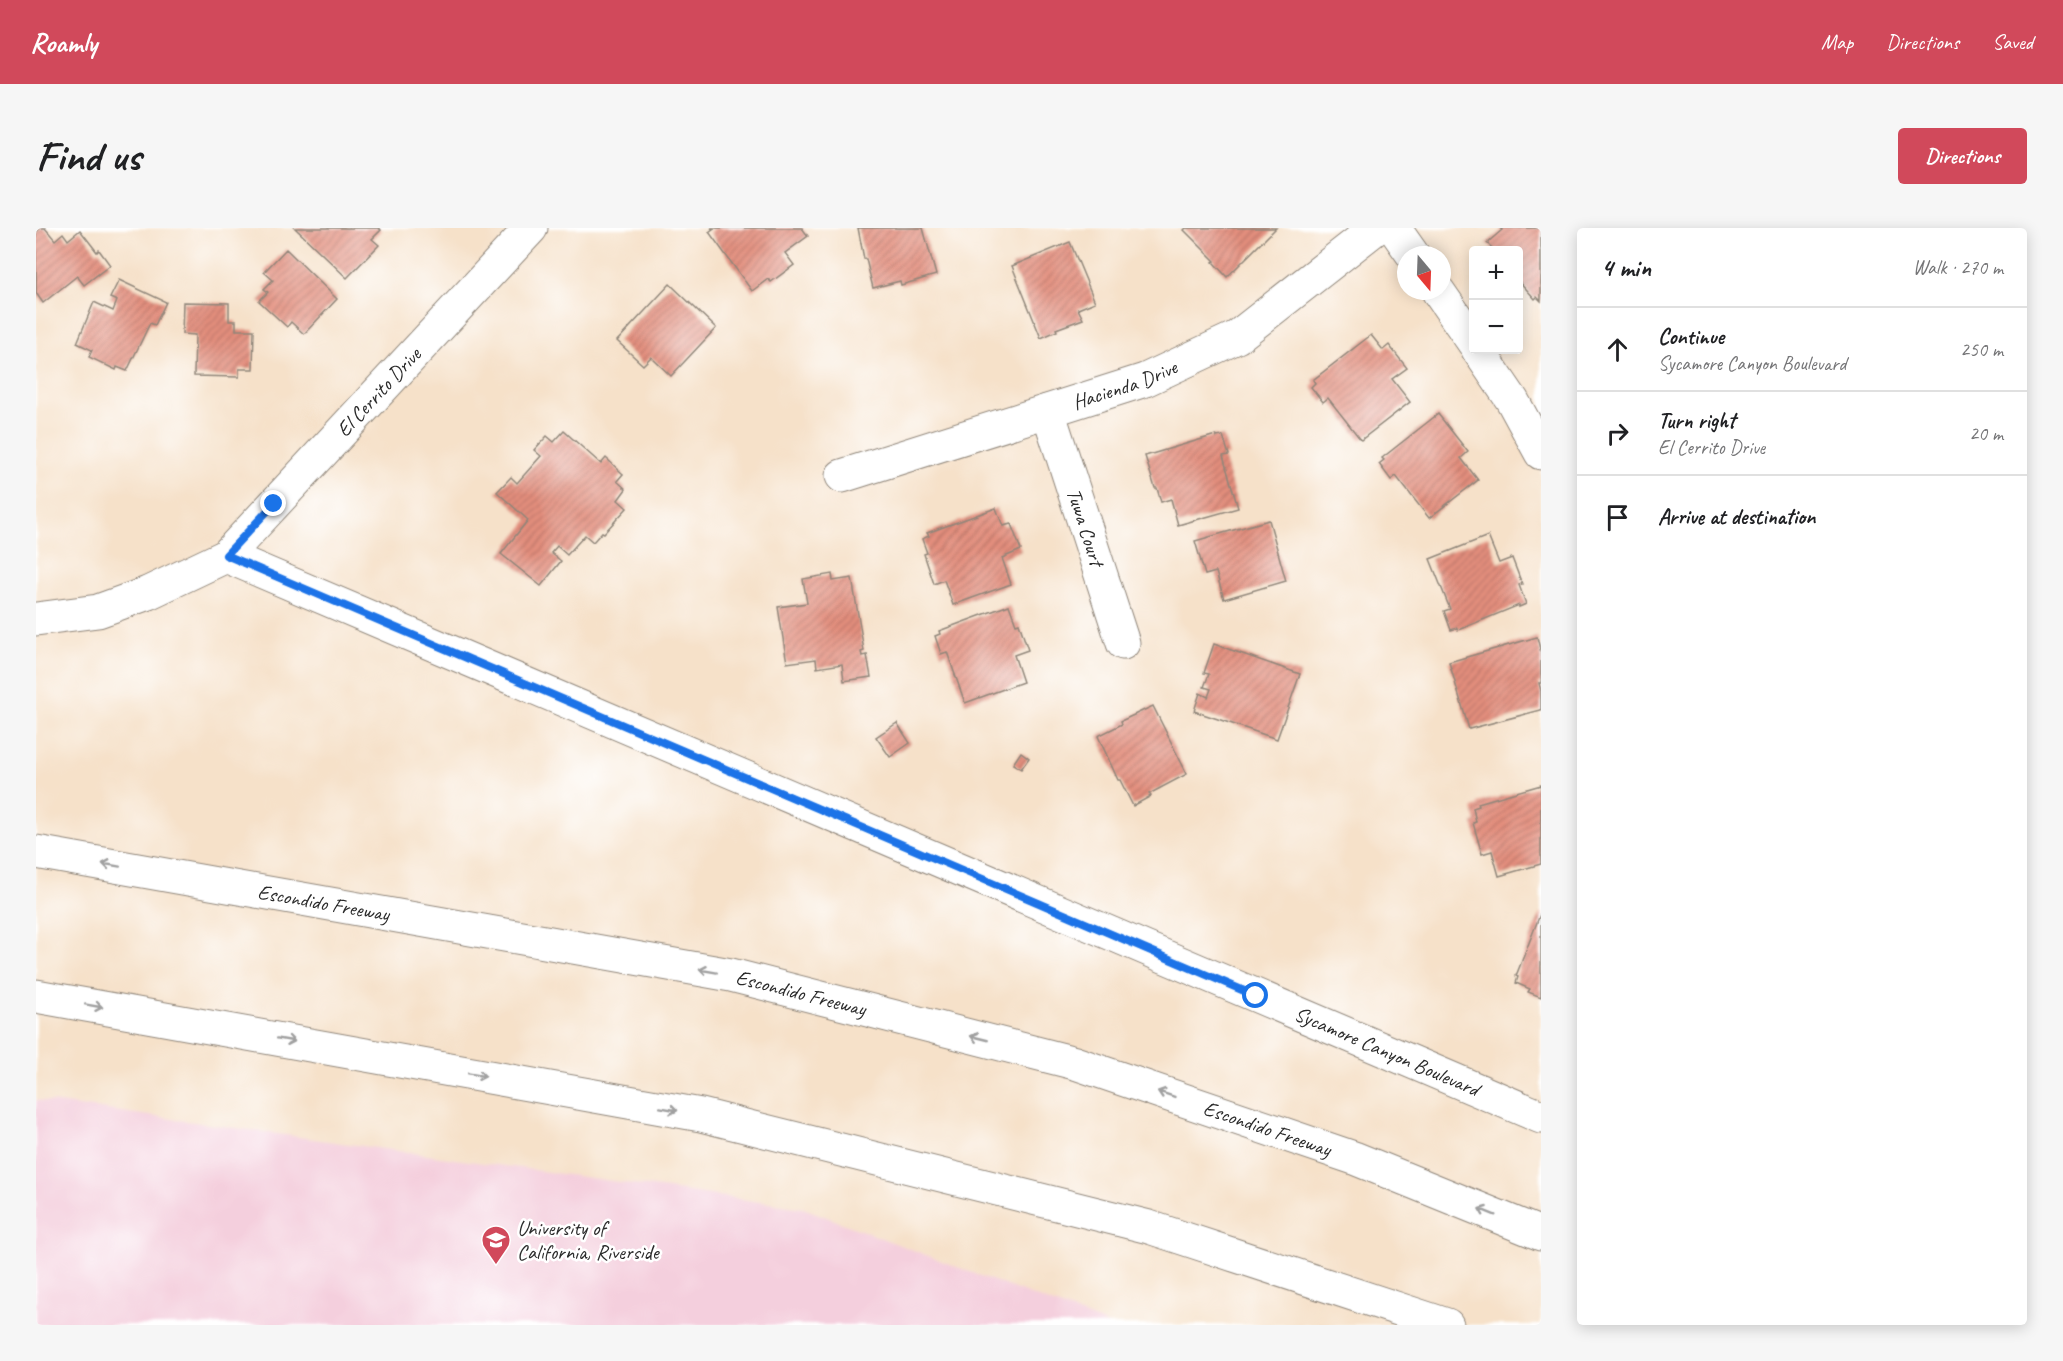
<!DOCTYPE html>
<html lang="en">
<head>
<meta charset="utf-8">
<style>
	:root { --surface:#fff; --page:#f6f6f6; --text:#202124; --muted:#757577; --line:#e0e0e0; --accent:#d1495b }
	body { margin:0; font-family:Caveat,sans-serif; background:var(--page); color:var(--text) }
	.controls { position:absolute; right:18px; top:18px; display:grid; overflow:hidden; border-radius:6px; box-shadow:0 3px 15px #0003 }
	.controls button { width:54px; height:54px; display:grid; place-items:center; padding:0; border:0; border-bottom:2px solid var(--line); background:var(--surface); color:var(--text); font:30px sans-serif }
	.compass { position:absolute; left:1361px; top:18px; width:54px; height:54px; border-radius:50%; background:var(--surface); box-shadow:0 3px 15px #0003; rotate:161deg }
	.stop { position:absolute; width:18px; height:18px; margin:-14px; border:4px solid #1a73e8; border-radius:50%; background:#fff }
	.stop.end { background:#1a73e8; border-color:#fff; box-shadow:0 2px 6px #0008 }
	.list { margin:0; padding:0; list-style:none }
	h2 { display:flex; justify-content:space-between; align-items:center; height:78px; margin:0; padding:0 24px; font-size:26px }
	h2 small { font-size:20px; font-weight:400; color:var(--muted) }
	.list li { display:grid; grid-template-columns:39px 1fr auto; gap:18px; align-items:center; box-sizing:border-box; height:84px; padding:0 24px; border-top:2px solid var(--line) }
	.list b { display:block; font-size:22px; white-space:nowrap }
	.list p { margin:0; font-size:20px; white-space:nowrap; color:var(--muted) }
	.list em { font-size:20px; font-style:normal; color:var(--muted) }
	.icon { flex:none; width:33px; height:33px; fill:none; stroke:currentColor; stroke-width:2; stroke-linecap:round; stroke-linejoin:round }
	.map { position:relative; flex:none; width:1505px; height:1097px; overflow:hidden; border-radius:6px }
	header { display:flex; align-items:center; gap:36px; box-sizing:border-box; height:84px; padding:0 30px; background:var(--accent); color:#fff }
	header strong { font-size:28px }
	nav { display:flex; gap:33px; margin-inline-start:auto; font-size:21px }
	.intro { display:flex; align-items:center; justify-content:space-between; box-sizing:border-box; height:144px; padding:0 36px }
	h1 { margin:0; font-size:42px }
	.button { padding:15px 27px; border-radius:6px; background:var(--accent); color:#fff; font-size:21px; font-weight:700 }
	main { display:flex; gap:36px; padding:0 36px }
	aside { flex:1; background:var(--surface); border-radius:6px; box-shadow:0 3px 15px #0003 }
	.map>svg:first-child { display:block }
	.built { fill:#f4cfdd }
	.building { fill:url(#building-hatch) }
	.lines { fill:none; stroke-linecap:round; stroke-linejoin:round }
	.minor-casing { stroke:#90867a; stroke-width:35 }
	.highway-casing { stroke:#90867a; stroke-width:35 }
	.minor { stroke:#fff; stroke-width:33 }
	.highway { stroke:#fff; stroke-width:33 }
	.oneway { stroke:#a0a0a0 }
	.route { stroke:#1a73e8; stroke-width:8 }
	.labels { text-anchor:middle; stroke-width:5; stroke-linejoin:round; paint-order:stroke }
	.street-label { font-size:21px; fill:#2b2b2b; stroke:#fff }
	.poi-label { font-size:21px; fill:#2b2b2b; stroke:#fff; text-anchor:start }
</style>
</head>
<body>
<header>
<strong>Roamly</strong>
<nav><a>Map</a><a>Directions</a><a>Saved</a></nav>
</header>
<div class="intro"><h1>Find us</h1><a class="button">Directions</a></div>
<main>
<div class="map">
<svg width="1505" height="1097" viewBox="0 0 1505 1097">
	<defs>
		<pattern id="building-hatch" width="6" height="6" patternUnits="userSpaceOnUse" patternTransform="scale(1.5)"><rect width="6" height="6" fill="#e38e7d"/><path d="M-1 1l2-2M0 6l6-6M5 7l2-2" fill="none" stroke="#b87467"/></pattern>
	</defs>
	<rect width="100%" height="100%" fill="#fff"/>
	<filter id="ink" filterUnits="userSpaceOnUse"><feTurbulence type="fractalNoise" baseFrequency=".0167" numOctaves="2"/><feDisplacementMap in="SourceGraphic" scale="12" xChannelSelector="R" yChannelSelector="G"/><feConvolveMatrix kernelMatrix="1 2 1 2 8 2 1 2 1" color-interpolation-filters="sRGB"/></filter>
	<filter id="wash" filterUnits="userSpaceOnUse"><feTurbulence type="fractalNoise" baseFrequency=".008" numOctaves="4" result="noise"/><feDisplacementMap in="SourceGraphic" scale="24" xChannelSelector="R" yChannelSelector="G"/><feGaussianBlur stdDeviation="1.35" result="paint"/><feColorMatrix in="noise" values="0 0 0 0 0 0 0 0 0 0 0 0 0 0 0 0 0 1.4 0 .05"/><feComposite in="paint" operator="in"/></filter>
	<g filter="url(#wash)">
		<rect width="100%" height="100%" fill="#f6e1c9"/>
		<!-- built -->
		<polygon class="built" points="0,872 767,980 1073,1097 0,1097"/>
		<g id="blocks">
			<!-- building -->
			<g class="building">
				<polygon points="5,0 9,0 19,12 27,5 32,12 44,2 61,24 63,22 74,37 48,57 41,48 7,75 0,65 0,4"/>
				<polygon points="259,0 342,0 345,2 336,11 343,17 311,50"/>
				<polygon points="675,0 766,0 772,8 749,25 758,37 735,54 732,51 716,63 673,4 677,1"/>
				<polygon points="822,0 887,0 900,47 865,57 864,53 837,60 830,31 828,31"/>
				<polygon points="1150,0 1240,0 1191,49 1177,34 1179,33 1148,2"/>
				<polygon points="1464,0 1505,0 1505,73 1501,69 1499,71 1482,52 1482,22 1458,22 1451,15 1466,2"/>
				<polygon points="1034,14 1059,74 1042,81 1047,91 1020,101 1021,103 1005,110 976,38"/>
				<polygon points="250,21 301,71 268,106 255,94 251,99 223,73 232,64 228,61 237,52 228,44"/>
				<polygon points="83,52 130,74 119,97 114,95 91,143 81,139 80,142 53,129 56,122 41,115 58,74 77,83 81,73 74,70"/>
				<polygon points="634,56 680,100 635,148 615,129 607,137 581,113"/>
				<polygon points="147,74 193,75 193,93 200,93 200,102 218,102 217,141 203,141 203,149 158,148 159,107 146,106"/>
				<polygon points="1335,107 1347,122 1353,117 1371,140 1356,151 1374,174 1325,212 1292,170 1287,174 1275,159 1279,155 1277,152"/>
				<polygon points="1402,186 1432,224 1425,230 1442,252 1393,290 1360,248 1355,252 1343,236 1348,232 1346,230"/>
				<polygon points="528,203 565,236 570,230 587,246 581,253 590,261 582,272 591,280 568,305 566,304 557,314 549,307 531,327 521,318 515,325 525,333 505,358 465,326 492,292 461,264 475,249 481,255 505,228 498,222 511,208 518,214"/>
				<polygon points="1180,207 1181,209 1187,208 1193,227 1187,228 1202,280 1142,297 1135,271 1125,274 1121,260 1119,260 1109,228"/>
				<polygon points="960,280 967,298 975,296 985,322 966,330 975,356 917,377 908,352 898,356 888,326 891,325 886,311 893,308 891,305"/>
				<polygon points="1233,292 1250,353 1188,371 1180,344 1169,347 1159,313"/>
				<polygon points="1452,308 1463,335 1476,330 1486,356 1483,357 1490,376 1483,379 1483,377 1422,402 1421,400 1415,402 1408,383 1414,381 1394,331"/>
				<polygon points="796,346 797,353 816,350 828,423 825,424 826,428 831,427 835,449 808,453 806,436 781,440 780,431 751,435 742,379 771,375 767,351"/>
				<polygon points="973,377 980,396 983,395 992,422 978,427 987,454 929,475 911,424 905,426 899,408 904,406 903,403"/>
				<polygon points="1501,409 1505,425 1505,455 1503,455 1505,463 1505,482 1433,501 1413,434"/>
				<polygon points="1178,416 1264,446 1241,511 1158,483 1164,465 1172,469 1175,461 1168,459 1173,446 1168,445"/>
				<polygon points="1117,478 1151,546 1113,566 1115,568 1097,578 1084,552 1082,552 1062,508 1086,496 1085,493"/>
				<polygon points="861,495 874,515 854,529 840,509"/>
				<polygon points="985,524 993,530 985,541 977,536"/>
				<polygon points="1505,557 1505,636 1463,648 1456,623 1446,626 1437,595 1440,594 1437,580 1443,578 1442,575"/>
				<polygon points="1505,684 1505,769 1492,764 1494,761 1480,755 1482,749 1480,748"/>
			</g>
		</g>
	</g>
	<g filter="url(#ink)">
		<use href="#blocks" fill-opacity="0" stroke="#90867a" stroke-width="1.5"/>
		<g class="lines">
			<!-- minor casing -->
			<g class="minor-casing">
				<g id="minor">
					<polyline points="1358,0 1377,27"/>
					<polyline points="1402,63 1438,115"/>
					<polyline points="1442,122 1476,172 1505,225"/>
					<path id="s1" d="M1012,183L1087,415"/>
					<path id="s2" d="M806,248L1109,152L1201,109L1340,0"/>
					<path id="s3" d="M190,328L1505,889"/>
					<path id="s4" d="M0,391L62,383L112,365L190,328L495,0"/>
				</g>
			</g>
			<!-- highway casing -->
			<g class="highway-casing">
				<g id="highway">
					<path id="s5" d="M0,624L695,747L1039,835L1318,930L1505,1006"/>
					<polyline points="0,768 665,887 1113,999 1411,1097"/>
				</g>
			</g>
			<!-- minor -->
			<use href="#minor" class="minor"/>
			<!-- highway -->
			<use href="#highway" class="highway"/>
		</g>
		<!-- one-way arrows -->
		<defs><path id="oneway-shaft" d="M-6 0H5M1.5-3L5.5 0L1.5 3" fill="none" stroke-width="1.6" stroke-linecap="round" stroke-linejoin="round" transform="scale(1.5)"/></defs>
		<g class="oneway">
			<use href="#oneway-shaft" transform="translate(75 637) rotate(-170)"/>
			<use href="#oneway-shaft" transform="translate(672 743) rotate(-170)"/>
			<use href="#oneway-shaft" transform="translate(58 778) rotate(10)"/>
			<use href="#oneway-shaft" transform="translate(943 810) rotate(-166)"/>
			<use href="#oneway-shaft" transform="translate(250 812) rotate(10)"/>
			<use href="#oneway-shaft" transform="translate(441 847) rotate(10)"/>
			<use href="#oneway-shaft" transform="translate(1130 866) rotate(-161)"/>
			<use href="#oneway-shaft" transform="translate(633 881) rotate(10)"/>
			<use href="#oneway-shaft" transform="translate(1451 984) rotate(-158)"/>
		</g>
	</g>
	<g class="lines" filter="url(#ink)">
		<!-- route -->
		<polyline class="route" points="238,276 190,327 1220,768"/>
	</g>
	<!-- icons -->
	<defs>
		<g id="university-pin" transform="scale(1.5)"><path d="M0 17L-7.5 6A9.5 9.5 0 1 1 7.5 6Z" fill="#d1495b" stroke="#fff"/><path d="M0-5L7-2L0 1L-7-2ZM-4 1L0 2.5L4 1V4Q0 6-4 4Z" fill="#fff"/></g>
	</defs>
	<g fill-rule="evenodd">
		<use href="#university-pin" x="460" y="1012"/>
	</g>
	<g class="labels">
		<!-- street labels -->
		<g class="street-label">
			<text dy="7" stroke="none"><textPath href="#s2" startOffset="297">Hacienda Drive</textPath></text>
			<text dy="7" stroke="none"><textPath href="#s4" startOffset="426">El Cerrito Drive</textPath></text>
			<text dy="7" stroke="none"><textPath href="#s1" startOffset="122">Tuwa Court</textPath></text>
			<text dy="7" stroke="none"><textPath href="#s5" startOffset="292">Escondido Freeway</textPath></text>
			<text dy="7" stroke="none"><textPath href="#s5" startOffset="778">Escondido Freeway</textPath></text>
			<text dy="7" stroke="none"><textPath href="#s3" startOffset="1262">Sycamore Canyon Boulevard</textPath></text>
			<text dy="7" stroke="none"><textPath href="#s5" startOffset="1264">Escondido Freeway</textPath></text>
		</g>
		<!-- poi labels -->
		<g class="poi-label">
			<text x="481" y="1007">University of<tspan x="481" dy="24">California, Riverside</tspan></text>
		</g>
	</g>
</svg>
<div class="controls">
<button>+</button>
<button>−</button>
</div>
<svg class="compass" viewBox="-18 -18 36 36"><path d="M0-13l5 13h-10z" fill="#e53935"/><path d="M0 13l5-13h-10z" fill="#757577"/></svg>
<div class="stop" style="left:1220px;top:768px"></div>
<div class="stop end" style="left:238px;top:276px"></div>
</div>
<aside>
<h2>4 min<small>Walk · 270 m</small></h2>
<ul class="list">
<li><svg class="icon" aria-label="ahead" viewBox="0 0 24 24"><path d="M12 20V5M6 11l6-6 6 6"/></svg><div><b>Continue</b><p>Sycamore Canyon Boulevard</p></div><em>250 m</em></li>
<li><svg class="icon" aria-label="right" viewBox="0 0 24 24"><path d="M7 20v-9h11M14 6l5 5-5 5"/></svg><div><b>Turn right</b><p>El Cerrito Drive</p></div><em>20 m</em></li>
<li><svg class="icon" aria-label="arrive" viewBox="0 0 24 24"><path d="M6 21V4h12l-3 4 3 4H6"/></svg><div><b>Arrive at destination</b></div></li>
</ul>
</aside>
</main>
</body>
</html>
